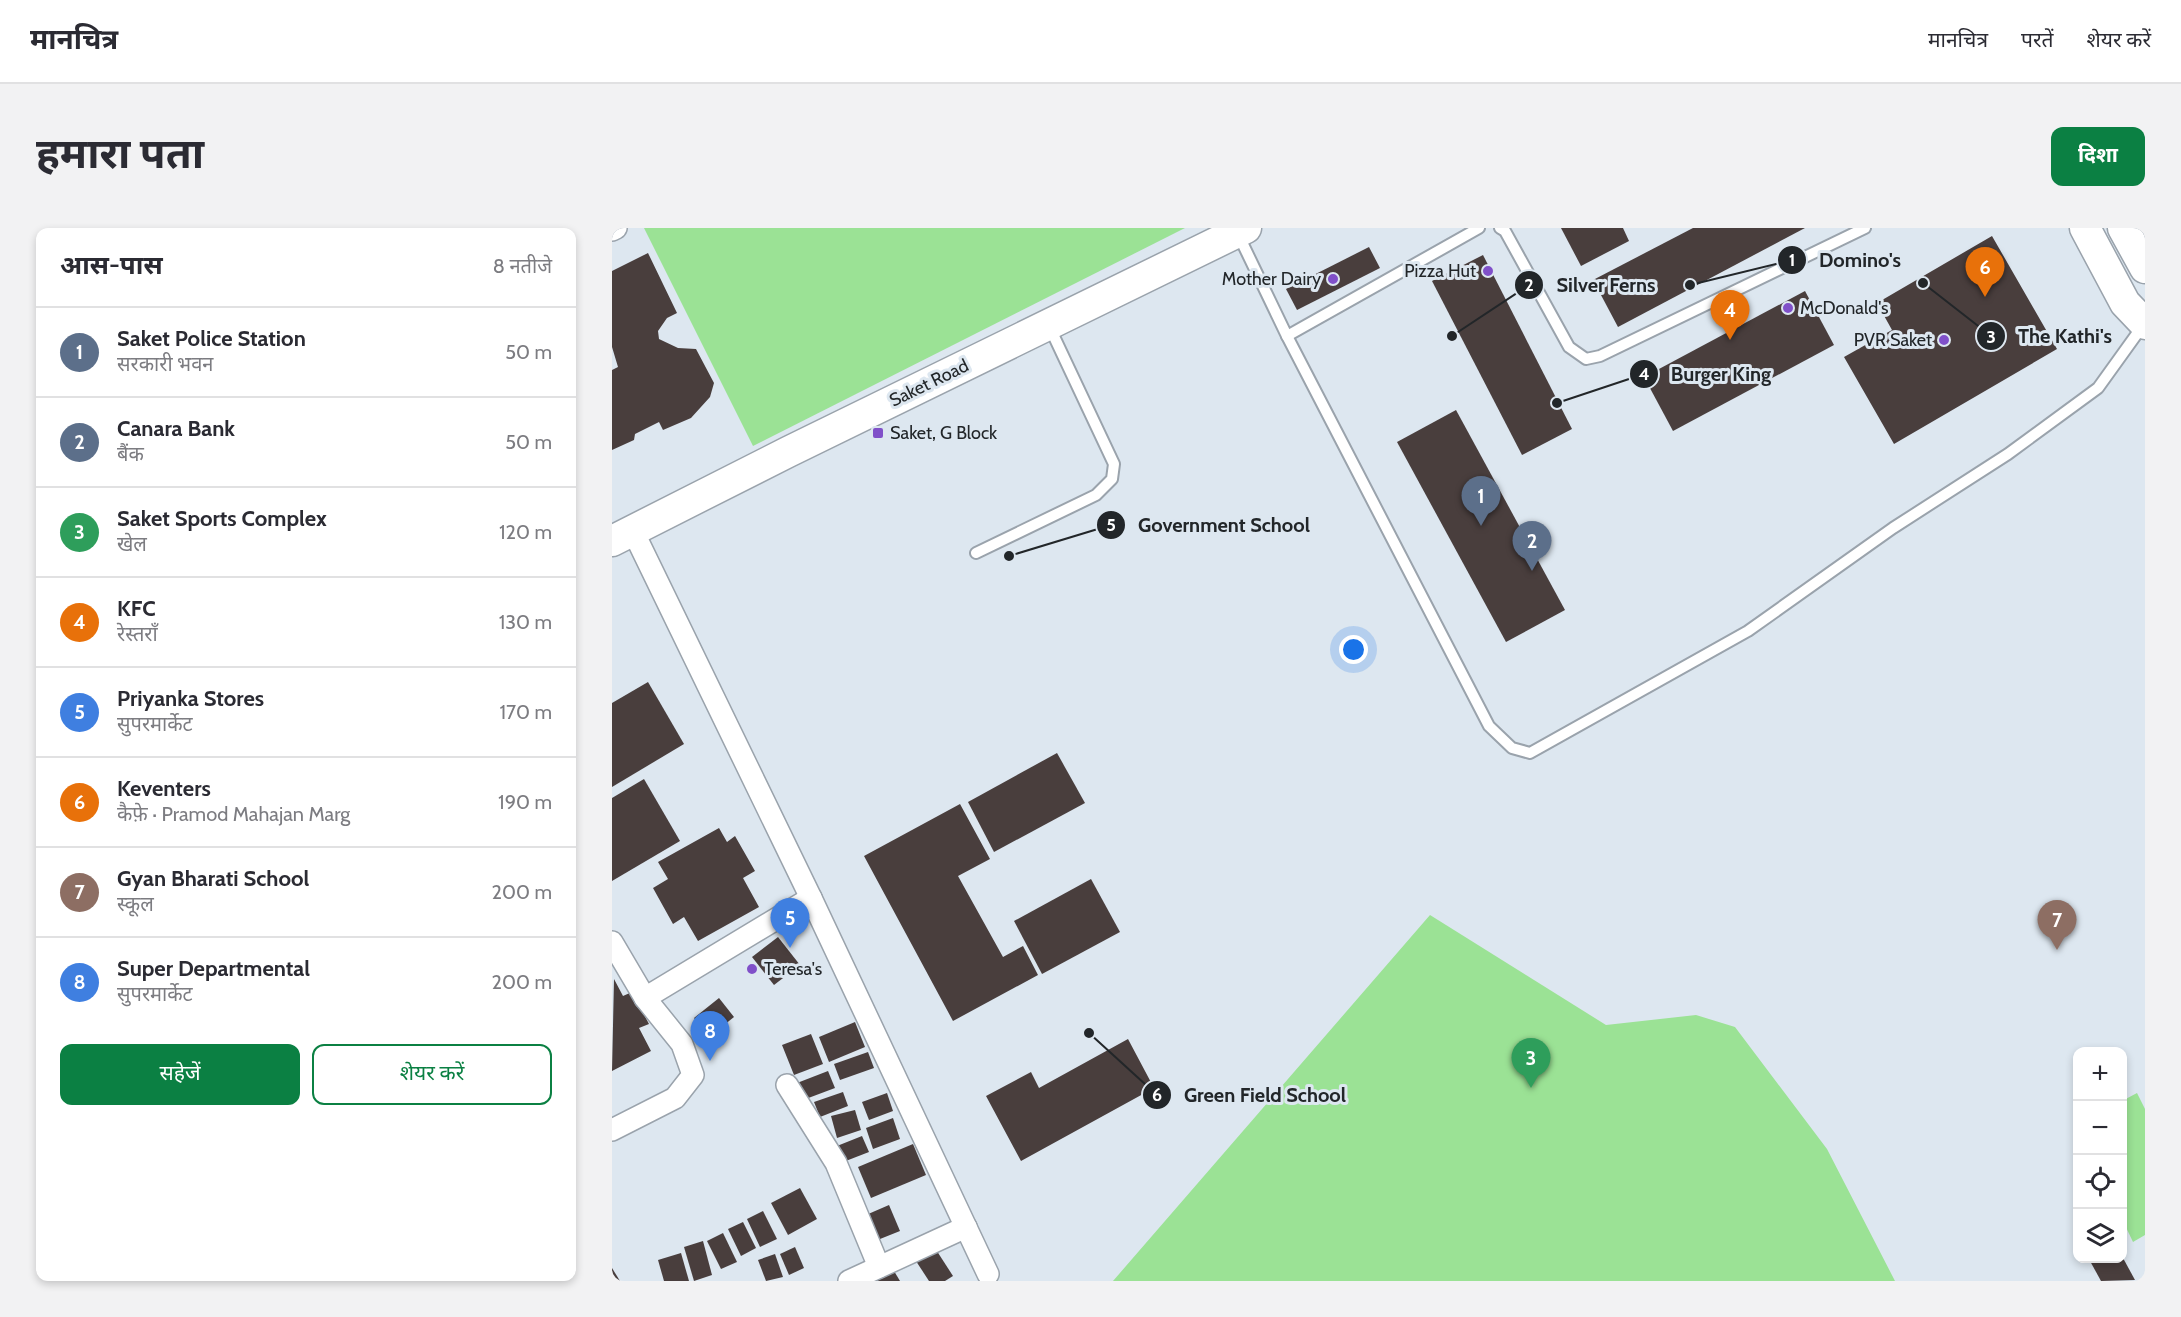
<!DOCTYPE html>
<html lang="hi">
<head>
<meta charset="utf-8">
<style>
	:root { --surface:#fff; --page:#f2f2f3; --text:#2b2b33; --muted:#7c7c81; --line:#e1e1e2; --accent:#0b8043 }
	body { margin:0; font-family:Cabin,"Noto Sans Devanagari",sans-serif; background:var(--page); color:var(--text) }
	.controls { position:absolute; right:18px; bottom:18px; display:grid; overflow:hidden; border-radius:12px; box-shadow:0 3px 9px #0003 }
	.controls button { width:54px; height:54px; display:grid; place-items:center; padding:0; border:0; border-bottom:2px solid var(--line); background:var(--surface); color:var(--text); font:30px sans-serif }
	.you { position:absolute; left:742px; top:422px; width:21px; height:21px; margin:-15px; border:4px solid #fff; border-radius:50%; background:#1a73e8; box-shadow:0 0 0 9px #1a73e833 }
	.badge { display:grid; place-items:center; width:39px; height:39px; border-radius:50%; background:var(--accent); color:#fff; font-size:20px; font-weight:700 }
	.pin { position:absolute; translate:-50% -50px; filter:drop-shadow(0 2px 3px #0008) }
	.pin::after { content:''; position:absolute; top:32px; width:21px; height:18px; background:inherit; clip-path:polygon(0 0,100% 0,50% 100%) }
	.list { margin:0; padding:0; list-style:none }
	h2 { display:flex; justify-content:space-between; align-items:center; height:78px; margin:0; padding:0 24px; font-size:26px }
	h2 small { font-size:20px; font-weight:400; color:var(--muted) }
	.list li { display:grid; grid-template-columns:39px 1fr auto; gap:18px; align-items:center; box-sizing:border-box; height:90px; padding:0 24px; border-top:2px solid var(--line) }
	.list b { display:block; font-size:22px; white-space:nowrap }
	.list p { margin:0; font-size:20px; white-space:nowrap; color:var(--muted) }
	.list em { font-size:20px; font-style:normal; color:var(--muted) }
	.actions { display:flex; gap:12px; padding:18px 24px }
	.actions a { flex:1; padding:14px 0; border:2px solid var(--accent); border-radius:12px; text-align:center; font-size:21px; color:var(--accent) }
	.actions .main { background:var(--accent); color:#fff }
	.icon { flex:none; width:33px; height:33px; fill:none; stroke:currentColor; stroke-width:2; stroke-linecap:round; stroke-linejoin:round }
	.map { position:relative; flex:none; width:1533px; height:1053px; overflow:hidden; border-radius:12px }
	header { display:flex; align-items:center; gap:36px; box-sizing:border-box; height:84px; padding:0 30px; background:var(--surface); border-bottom:2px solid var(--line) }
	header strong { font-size:28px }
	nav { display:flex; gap:33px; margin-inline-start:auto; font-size:21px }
	.intro { display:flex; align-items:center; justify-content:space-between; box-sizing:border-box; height:144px; padding:0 36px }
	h1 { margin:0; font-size:42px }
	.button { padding:15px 27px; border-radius:12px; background:var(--accent); color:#fff; font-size:21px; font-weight:700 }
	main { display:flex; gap:36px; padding:0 36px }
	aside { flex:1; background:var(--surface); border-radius:12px; box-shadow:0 3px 9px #0003 }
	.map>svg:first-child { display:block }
	.green { fill:#9be295 }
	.building { fill:#493e3d }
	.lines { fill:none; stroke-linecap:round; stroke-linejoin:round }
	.lane-casing { stroke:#9aa3ac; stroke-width:14 }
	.street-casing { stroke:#9aa3ac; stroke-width:24 }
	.secondary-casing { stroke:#9aa3ac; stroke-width:33 }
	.lane { stroke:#fff; stroke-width:10 }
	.street { stroke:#fff; stroke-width:21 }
	.secondary { stroke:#fff; stroke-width:30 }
	.poi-dot { fill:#8050c9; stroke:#dde7f0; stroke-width:2 }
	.labels { text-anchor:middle; stroke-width:6; stroke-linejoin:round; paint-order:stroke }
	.poi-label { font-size:18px; fill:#222629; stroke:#dde7f0; text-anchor:end }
	.street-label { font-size:18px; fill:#222629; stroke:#dde7f0 }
	.leader { fill:none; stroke:#222629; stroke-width:2 }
	.callout-dot { fill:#222629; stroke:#dde7f0; stroke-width:2 }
	.mark-label { font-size:18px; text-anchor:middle; font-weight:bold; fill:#fff }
	.callout-label { font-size:20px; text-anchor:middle; font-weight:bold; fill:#222629; stroke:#dde7f0; stroke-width:6; stroke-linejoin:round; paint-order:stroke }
</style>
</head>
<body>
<header>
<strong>मानचित्र</strong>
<nav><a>मानचित्र</a><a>परतें</a><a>शेयर करें</a></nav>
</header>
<div class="intro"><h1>हमारा पता</h1><a class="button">दिशा</a></div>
<main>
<aside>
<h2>आस-पास<small>8 नतीजे</small></h2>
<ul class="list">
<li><span class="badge" style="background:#5c6f8a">1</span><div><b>Saket Police Station</b><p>सरकारी भवन</p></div><em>50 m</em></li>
<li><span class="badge" style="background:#5c6f8a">2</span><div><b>Canara Bank</b><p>बैंक</p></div><em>50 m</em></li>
<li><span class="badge" style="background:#2e9e5b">3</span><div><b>Saket Sports Complex</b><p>खेल</p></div><em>120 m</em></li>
<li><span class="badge" style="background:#e8710a">4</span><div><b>KFC</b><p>रेस्तराँ</p></div><em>130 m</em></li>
<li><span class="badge" style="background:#3f7fe0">5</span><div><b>Priyanka Stores</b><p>सुपरमार्केट</p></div><em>170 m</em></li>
<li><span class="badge" style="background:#e8710a">6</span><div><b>Keventers</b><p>कैफ़े · Pramod Mahajan Marg</p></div><em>190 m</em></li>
<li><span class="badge" style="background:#8d6e63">7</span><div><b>Gyan Bharati School</b><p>स्कूल</p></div><em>200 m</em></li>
<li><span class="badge" style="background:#3f7fe0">8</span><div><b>Super Departmental</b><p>सुपरमार्केट</p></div><em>200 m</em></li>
</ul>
<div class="actions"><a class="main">सहेजें</a><a>शेयर करें</a></div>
</aside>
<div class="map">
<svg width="1533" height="1053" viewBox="0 0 1533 1053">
	<rect width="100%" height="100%" fill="#dde7f0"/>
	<!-- green -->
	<g class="green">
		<polygon points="32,0 573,0 141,218"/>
		<polygon points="818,687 994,797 1084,787 1123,799 1215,921 1283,1053 501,1053"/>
		<polygon points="1525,865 1533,881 1533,1007 1521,1014 1511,993 1510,873"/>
	</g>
	<!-- building -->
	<g class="building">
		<polygon points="949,0 1011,0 1017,13 969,38"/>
		<polygon points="1081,0 1193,0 1006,99 981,52"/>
		<polygon points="1380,8 1445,121 1282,216 1232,129 1280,102 1265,75"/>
		<polygon points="757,19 768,40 685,82 674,61"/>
		<polygon points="36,25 65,85 55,90 46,103 47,111 66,120 84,121 102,155 98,169 79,190 51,202 47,194 23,206 22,212 0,222 0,142 6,139 0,119 0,43"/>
		<polygon points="871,27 960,201 910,227 820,53"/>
		<polygon points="1193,63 1222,117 1061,203 1032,149"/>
		<polygon points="844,182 953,382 894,414 785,214"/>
		<polygon points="36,454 72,516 0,559 0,475"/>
		<polygon points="445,525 473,575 382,624 356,574"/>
		<polygon points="32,551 68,613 0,653 0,570"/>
		<polygon points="348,576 378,631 346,648 391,729 411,718 426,747 341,793 252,628"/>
		<polygon points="107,600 115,614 123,608 143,643 131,650 147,679 86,713 72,689 61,696 41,660 56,651 46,634"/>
		<polygon points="479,651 508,704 430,746 402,693"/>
		<polygon points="166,709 188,737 162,757 140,729"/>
		<polygon points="2,751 11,768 20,764 37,796 27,800 39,823 0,843"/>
		<polygon points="107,770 122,789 97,809 82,790"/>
		<polygon points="243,794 253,819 217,834 207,809"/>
		<polygon points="199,806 211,836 182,847 170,817"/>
		<polygon points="516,811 542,860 409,933 374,868 419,844 427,860"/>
		<polygon points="256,824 262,840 228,852 222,836"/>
		<polygon points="216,843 223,860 191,872 185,855"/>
		<polygon points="231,864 236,878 208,889 202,874"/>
		<polygon points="275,865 281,883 257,892 250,874"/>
		<polygon points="243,882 249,902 225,910 219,888"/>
		<polygon points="281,890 288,911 261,921 254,900"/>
		<polygon points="250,908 257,924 226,936 220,920"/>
		<polygon points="301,916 314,947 259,970 246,939"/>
		<polygon points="188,960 205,991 176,1007 159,975"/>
		<polygon points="277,977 288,1003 258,1015 247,990"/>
		<polygon points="151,983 165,1011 148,1019 135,991"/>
		<polygon points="131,994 144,1020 129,1028 116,1001"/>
		<polygon points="111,1005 125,1034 109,1041 95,1013"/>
		<polygon points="91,1013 100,1047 82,1053 72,1019"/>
		<polygon points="321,1017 341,1048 333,1053 317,1053 302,1030"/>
		<polygon points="183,1019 192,1040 177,1047 168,1026"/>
		<polygon points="69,1025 77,1053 52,1053 46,1032"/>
		<polygon points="163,1026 171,1049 154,1053 146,1032"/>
		<polygon points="1483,1030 1511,1030 1523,1052 1489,1053 1478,1033"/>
		<polygon points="279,1038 288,1053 256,1053"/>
		<polygon points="0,1040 8,1053 0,1053"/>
	</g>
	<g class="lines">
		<!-- lane casing -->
		<g class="lane-casing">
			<g id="lane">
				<polyline points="888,0 893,3 957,119 974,131 988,128 1253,0"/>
				<polyline points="626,6 675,108 877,498 900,520 918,525 1136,403 1281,300 1396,226 1486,160 1532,96"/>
				<polyline points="675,108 867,0"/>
				<polyline points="364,325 484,267 500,251 502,236 438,100"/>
			</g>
		</g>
		<!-- street casing -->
		<g class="street-casing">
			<g id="street">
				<polyline points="0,2 4,0"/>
				<polyline points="20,301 199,670 376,1046"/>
				<polyline points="0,714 33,770 70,816 81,847 63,870 0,902"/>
				<polyline points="33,770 199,670"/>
				<polyline points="175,857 224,935 267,1039"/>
				<polyline points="237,1053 354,999"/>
			</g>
		</g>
		<!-- secondary casing -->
		<g class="secondary-casing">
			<g id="secondary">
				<polyline points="1473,0 1513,75 1533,96"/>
				<polyline points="1511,0 1533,40"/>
				<polyline points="0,313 176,224 634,0"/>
			</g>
		</g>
		<!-- lane -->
		<use href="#lane" class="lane"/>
		<!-- street -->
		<use href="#street" class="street"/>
		<!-- secondary -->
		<use href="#secondary" class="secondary"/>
	</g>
	<!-- markers -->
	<g class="poi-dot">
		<circle cx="876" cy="43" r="6"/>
		<circle cx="721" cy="51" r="6"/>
		<circle cx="1176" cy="80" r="6"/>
		<circle cx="1332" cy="112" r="6"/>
		<rect x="260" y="199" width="12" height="12" rx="3"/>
		<circle cx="140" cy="741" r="6"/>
	</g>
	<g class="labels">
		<!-- poi labels -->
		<g class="poi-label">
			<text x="864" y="49">Pizza Hut</text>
			<text x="709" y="57">Mother Dairy</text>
			<text x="1188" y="86" text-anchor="start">McDonald's</text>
			<text x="1320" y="118">PVR Saket</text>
			<text x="278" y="211" text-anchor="start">Saket, G Block</text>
			<text x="152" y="747" text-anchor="start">Teresa's</text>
		</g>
		<!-- street labels -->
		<g class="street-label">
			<text transform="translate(317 155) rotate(-26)" y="6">Saket Road</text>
		</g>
	</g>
	<!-- callouts -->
	<path class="leader" d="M1078 57L1180 32M840 108L917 57M1311 55L1379 108M945 175L1032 146M397 328L499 297M477 805L545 867"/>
	<g class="callout-dot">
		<circle cx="1078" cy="57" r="6"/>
		<circle cx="840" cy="108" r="6"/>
		<circle cx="1311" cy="55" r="6"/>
		<circle cx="945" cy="175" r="6"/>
		<circle cx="397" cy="328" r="6"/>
		<circle cx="477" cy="805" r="6"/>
		<circle cx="1180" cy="32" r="15"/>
		<circle cx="917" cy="57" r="15"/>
		<circle cx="1379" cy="108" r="15"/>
		<circle cx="1032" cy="146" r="15"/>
		<circle cx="499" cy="297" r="15"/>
		<circle cx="545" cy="867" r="15"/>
	</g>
	<g class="mark-label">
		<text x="1180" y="38">1</text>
		<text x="917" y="63">2</text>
		<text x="1379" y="115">3</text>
		<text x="1032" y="152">4</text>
		<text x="499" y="303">5</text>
		<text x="545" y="873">6</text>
	</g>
	<g class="callout-label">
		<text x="1248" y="39">Domino's</text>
		<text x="994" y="64">Silver Ferns</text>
		<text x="1453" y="115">The Kathi's</text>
		<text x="1109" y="153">Burger King</text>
		<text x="612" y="304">Government School</text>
		<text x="653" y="874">Green Field School</text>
	</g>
</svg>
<div class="controls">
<button>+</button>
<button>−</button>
<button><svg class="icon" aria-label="locate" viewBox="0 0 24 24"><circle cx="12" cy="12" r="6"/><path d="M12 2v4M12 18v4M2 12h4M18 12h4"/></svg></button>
<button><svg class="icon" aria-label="layers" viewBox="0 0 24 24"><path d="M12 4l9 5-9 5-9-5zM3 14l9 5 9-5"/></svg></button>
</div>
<div class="you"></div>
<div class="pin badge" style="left:869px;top:298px;background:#5c6f8a">1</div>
<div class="pin badge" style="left:920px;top:343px;background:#5c6f8a">2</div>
<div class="pin badge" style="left:919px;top:860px;background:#2e9e5b">3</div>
<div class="pin badge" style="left:1118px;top:112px;background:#e8710a">4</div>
<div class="pin badge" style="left:178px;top:720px;background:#3f7fe0">5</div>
<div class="pin badge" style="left:1373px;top:69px;background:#e8710a">6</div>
<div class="pin badge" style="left:1445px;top:722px;background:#8d6e63">7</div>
<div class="pin badge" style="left:98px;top:833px;background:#3f7fe0">8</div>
</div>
</main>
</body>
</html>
